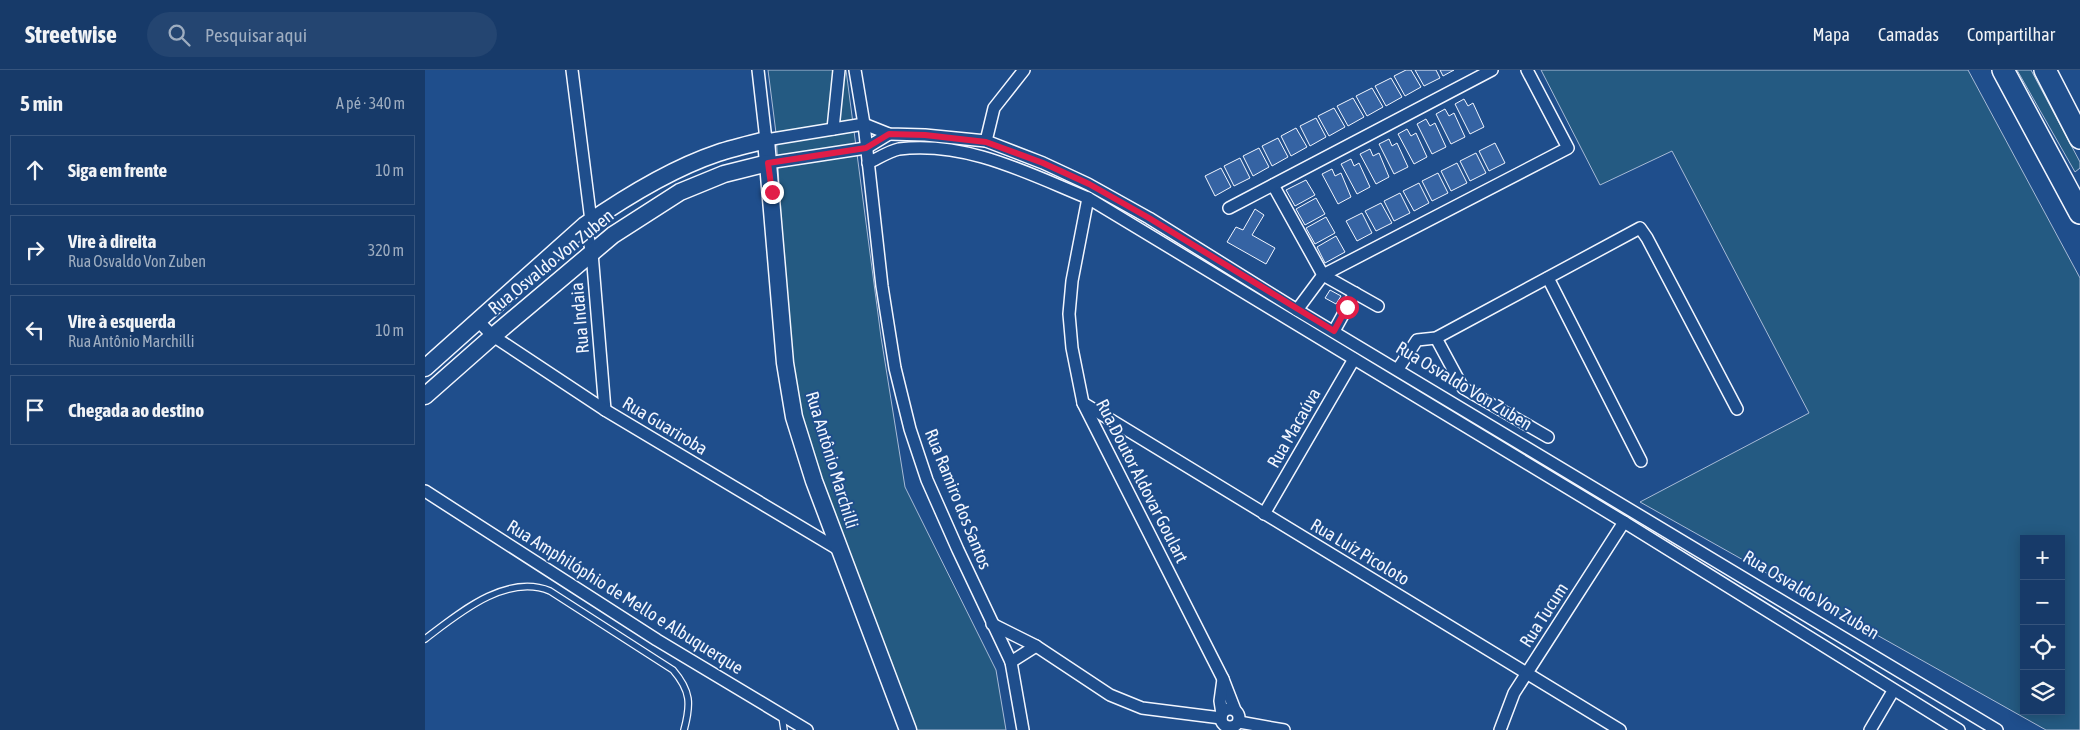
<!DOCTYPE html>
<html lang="pt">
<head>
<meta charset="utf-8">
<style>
	:root { --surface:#173a69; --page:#244571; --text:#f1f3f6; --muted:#9eadc0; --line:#36547d }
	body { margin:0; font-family:"Asap Condensed",sans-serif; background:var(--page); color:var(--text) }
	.controls { position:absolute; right:15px; bottom:15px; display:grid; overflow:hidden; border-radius:0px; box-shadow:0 2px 12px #0003 }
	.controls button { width:45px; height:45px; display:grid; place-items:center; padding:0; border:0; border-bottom:1px solid var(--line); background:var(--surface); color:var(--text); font:25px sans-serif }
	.stop { position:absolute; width:15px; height:15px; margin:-11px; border:4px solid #e11d48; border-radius:50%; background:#fff }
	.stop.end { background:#e11d48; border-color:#fff; box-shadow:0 1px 5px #0008 }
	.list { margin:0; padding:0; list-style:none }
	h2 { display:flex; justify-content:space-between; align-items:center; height:65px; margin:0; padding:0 20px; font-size:21px }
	h2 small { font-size:16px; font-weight:400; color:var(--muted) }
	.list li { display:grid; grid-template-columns:32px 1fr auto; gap:15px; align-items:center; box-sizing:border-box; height:70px; margin:0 10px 10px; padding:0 10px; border:1px solid var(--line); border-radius:0px }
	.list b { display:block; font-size:19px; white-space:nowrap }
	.list p { margin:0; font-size:16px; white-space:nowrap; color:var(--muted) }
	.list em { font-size:16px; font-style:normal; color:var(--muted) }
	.icon { flex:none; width:28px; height:28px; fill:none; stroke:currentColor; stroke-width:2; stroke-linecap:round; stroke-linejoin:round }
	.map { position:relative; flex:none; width:1655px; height:660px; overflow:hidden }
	header { display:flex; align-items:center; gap:30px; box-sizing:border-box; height:70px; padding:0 25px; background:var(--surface); border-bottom:1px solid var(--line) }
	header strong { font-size:24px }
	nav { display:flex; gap:28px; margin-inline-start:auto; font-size:18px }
	.search { width:350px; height:45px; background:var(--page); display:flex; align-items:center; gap:12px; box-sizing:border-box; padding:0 18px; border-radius:28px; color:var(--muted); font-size:19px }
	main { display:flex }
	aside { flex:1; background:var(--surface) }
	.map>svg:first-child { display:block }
	.green { fill:#245a82; stroke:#a8bbd7; fill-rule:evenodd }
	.building { fill:#3563a3; stroke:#f2f6ff }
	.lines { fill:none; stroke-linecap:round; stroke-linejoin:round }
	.lane-casing { stroke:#f2f6ff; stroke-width:8 }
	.street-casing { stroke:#f2f6ff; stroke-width:14 }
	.secondary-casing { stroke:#f2f6ff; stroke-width:19 }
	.highway-casing { stroke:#f2f6ff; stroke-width:24 }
	.lane { stroke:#1f4e8c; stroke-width:5.5 }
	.street { stroke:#1f4e8c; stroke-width:11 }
	.secondary { stroke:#1f4e8c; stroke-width:16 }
	.highway { stroke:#1f4e8c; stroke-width:21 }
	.route { stroke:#e11d48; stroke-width:6 }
	.labels { text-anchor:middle; stroke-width:4; stroke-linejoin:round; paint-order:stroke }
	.street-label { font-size:18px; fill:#f2f6ff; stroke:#1f4e8c }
</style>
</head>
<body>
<header>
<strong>Streetwise</strong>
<div class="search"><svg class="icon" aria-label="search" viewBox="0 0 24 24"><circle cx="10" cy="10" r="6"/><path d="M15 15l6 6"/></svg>Pesquisar aqui</div>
<nav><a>Mapa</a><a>Camadas</a><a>Compartilhar</a></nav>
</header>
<main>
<aside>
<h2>5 min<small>A pé · 340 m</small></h2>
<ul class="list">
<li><svg class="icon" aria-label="ahead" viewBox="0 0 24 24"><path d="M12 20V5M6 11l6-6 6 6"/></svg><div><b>Siga em frente</b></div><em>10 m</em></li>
<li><svg class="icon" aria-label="right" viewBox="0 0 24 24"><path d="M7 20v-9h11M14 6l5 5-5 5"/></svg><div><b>Vire à direita</b><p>Rua Osvaldo Von Zuben</p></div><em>320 m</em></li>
<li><svg class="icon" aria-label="left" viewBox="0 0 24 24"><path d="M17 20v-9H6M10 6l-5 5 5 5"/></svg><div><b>Vire à esquerda</b><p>Rua Antônio Marchilli</p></div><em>10 m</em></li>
<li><svg class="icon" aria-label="arrive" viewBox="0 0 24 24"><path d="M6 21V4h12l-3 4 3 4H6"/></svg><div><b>Chegada ao destino</b></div></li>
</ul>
</aside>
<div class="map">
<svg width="1655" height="660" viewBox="0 0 1655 660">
	<rect width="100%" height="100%" fill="#1f4e8c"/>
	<!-- green -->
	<g class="green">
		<polygon points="343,0 421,0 456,267 480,417 571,600 581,660 488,660 374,345 363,269 351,63"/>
		<path d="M1116,0H1543L1655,208V660H1621L1215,432L1384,343L1247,81L1175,115ZM1599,469H1636V641H1599Z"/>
		<polygon points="1592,0 1606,0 1655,92 1655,98 1650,102"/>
	</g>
	<!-- building -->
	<g class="building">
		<polygon points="981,0 986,0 996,17 980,26 969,6"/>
		<polygon points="990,0 1011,0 1015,8 999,16"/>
		<polygon points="1015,0 1029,0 1018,6"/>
		<polygon points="966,8 977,27 961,36 950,16"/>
		<polygon points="947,18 958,37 942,46 931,26"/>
		<polygon points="928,28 939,47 923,56 912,36"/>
		<polygon points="1039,29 1043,36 1048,33 1059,57 1045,64 1030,34"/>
		<polygon points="909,38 920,57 904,66 893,46"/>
		<polygon points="1020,39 1024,46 1029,43 1040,67 1026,74 1011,44"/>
		<polygon points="891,48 901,67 885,76 875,56"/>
		<polygon points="1001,49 1005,56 1010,53 1021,77 1007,84 992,54"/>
		<polygon points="871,58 882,77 866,86 856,66"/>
		<polygon points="982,59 986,66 991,63 1002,87 989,94 973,64"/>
		<polygon points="853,68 863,87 847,96 837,76"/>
		<polygon points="964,69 967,76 972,73 983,97 969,104 954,74"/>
		<polygon points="1070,73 1080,93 1064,101 1054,81"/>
		<polygon points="834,78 844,97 828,106 818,86"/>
		<polygon points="945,79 948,86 954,83 964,107 951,114 935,84"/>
		<polygon points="1051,83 1061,103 1045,111 1035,91"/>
		<polygon points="815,88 825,108 809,116 799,96"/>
		<polygon points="926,89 929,96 934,93 945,117 932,124 916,94"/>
		<polygon points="1032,93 1042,113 1026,121 1016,101"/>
		<polygon points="796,98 806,117 790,126 780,106"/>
		<polygon points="907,99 910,106 916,103 926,127 913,134 897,104"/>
		<polygon points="1013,103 1023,123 1007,131 997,111"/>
		<polygon points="881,110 890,125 870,136 861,120"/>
		<polygon points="994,113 1004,133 989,141 978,121"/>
		<polygon points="975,123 985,143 969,151 959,131"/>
		<polygon points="891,128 900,144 880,155 871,139"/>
		<polygon points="956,133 967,153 951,161 940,141"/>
		<polygon points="830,139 839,145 827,165 850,178 841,194 802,172 811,157 818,160"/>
		<polygon points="937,143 947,163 932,171 921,151"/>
		<polygon points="901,147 910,163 890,174 881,158"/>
		<polygon points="911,166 920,182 900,193 892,177"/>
		<polygon points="905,220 916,226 911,234 900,228"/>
	</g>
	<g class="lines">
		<!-- lane casing -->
		<g class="lane-casing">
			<g id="lane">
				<path d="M0,569C33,544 81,503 125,521L248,600C266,621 266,634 259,660"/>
				<polyline points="357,647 359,660"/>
			</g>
		</g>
		<!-- street casing -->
		<g class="street-casing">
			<g id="street">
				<polyline points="147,0 166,151"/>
				<polyline points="333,0 341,70 439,54 464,64 500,65 561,71 618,93 663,114 724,148 872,240 1572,660"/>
				<polyline points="430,0 439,54 457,216 470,298 485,359 502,410 533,480 586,592 598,660"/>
				<polyline points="408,59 414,0"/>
				<polyline points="561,71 569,38 599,0"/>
				<polyline points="343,93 441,78 464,64"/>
				<path d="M443,93C452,89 464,81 474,79C542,71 602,103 663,128L1199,452L1534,660"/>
				<polyline points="848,115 898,205 953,236"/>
				<polyline points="663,128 647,211 644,244 647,278 658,333 798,609 810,640"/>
				<polyline points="804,138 1067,0"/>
				<polyline points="160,155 167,183 180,340"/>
				<polyline points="1123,208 1216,391"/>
				<polyline points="872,240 898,205 1143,78 1102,0"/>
				<polyline points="53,251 68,266 180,340 416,481"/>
				<polyline points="909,261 930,223"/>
				<polyline points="1011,268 1038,318 1123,367"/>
				<polyline points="973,299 992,270 1011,268 1215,158 1222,168 1312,339"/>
				<polyline points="658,333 1195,660"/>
				<polyline points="0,421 232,570 382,660"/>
				<polyline points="839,444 929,289"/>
				<polyline points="567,554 611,576 685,625 717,638 796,648"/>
				<polyline points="586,592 611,576"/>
				<circle cx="805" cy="648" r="9"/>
				<polyline points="797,644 795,631 798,609"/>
				<polyline points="814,652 859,660"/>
				<polyline points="1075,660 1089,623 1199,452"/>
				<polyline points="1445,660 1468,621"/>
			</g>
		</g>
		<!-- secondary casing -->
		<g class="secondary-casing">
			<g id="secondary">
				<path d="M0,298L160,155C199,128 248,98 293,83C308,78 325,74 341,70L360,293L369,347L389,411L483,660"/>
				<polyline points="0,326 68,266 188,165 255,122 299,104 343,93"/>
			</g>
		</g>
		<!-- highway casing -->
		<g class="highway-casing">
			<g id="highway">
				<polyline points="1578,0 1655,143"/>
				<polyline points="1620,0 1655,68"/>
			</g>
		</g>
		<!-- lane -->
		<use href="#lane" class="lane"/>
		<!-- street -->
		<use href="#street" class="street"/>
		<!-- secondary -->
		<use href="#secondary" class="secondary"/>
		<!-- highway -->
		<use href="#highway" class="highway"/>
	</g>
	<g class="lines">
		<!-- route -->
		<polyline class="route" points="347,122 343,93 441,78 464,64 500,65 561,72 618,93 664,114 724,148 909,261 922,237"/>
	</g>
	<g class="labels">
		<!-- street labels -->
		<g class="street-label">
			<text transform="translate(126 192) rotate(-39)" y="6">Rua Osvaldo Von Zuben</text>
			<text transform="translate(155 248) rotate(-95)" y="6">Rua Indaia</text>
			<text transform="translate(1039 316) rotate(31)" y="6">Rua Osvaldo Von Zuben</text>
			<text transform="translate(240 356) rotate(31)" y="6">Rua Guariroba</text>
			<text transform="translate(869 358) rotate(-60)" y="6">Rua Macaúva</text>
			<text transform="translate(407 390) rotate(73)" y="6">Rua Antônio Marchilli</text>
			<text transform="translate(717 411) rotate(63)" y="6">Rua Doutor Aldovar Goulart</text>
			<text transform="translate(533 429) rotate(68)" y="6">Rua Ramiro dos Santos</text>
			<text transform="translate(935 482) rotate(31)" y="6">Rua Luíz Picoloto</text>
			<text transform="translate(1386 525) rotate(31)" y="6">Rua Osvaldo Von Zuben</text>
			<text transform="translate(200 527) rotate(32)" y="6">Rua Amphilóphio de Mello e Albuquerque</text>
			<text transform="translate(1119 545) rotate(-57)" y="6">Rua Tucum</text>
		</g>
	</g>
</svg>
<div class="controls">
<button>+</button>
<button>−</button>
<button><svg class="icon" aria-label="locate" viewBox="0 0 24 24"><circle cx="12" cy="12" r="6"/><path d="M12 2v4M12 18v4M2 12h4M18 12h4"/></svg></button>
<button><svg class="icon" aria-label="layers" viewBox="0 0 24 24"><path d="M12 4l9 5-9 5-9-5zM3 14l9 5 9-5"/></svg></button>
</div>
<div class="stop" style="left:922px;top:237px"></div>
<div class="stop end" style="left:347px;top:122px"></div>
</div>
</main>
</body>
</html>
